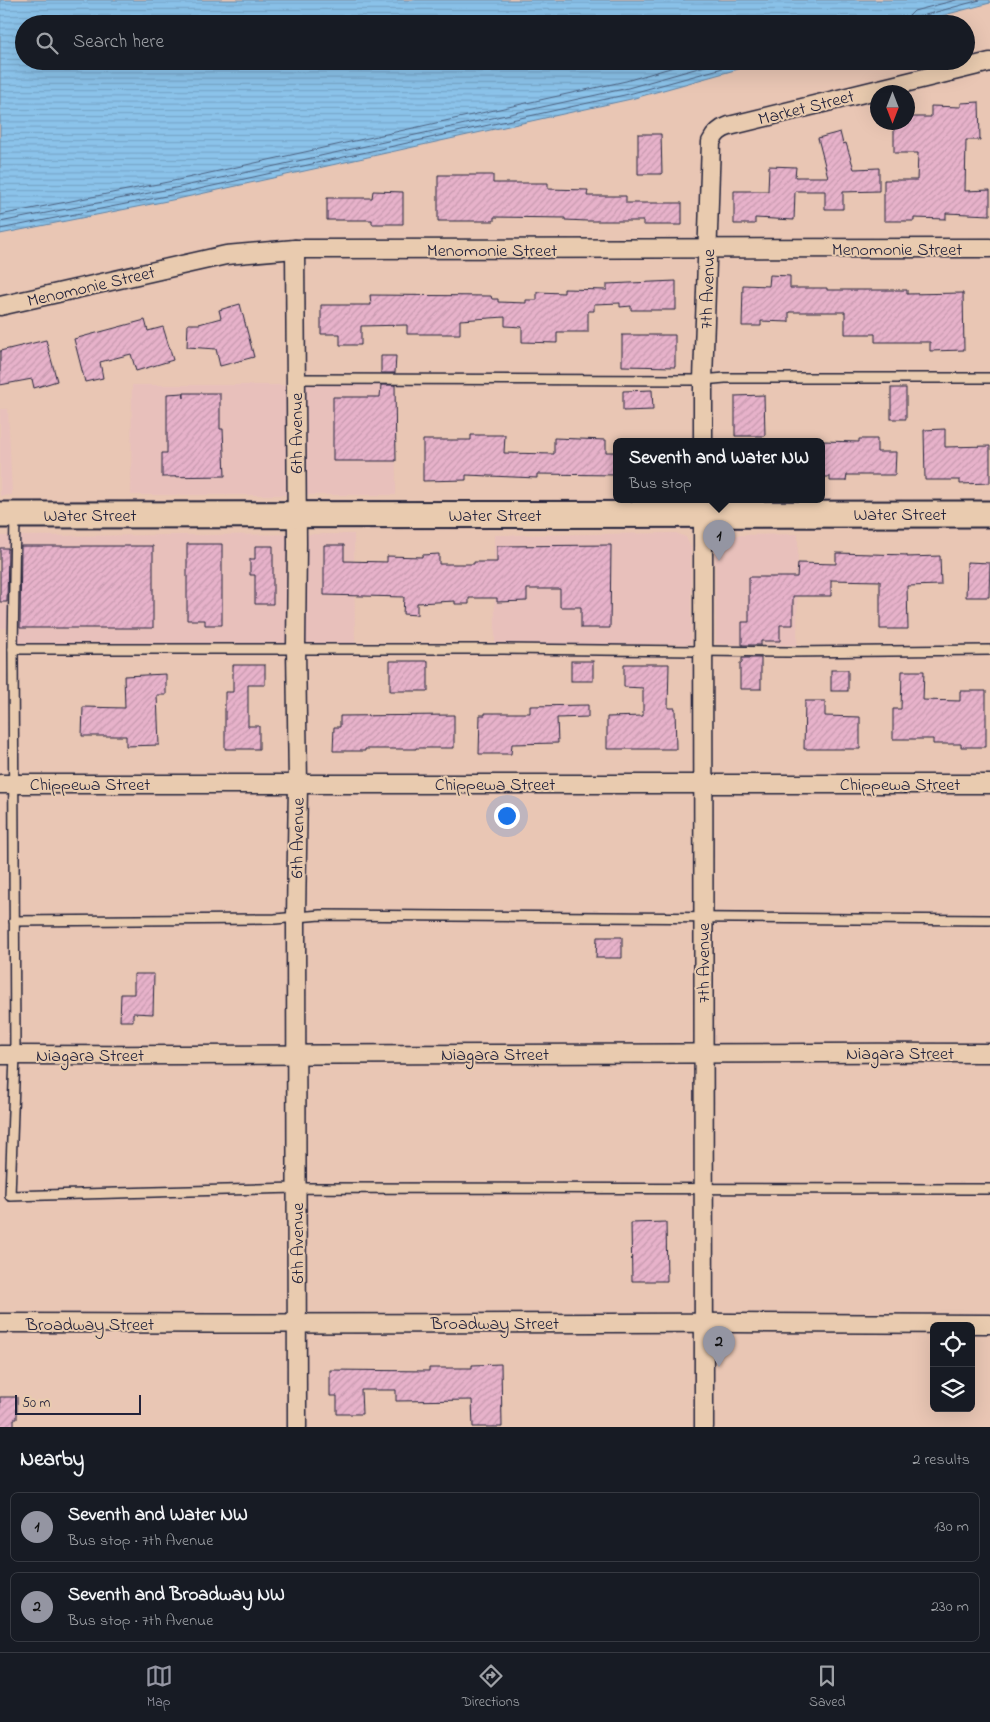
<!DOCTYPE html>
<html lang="en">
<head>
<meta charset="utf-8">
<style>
	:root { --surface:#171b24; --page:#242831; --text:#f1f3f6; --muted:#9ea1a6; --line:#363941; --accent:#9495a2 }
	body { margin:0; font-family:"Indie Flower",sans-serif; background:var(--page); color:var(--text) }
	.controls { position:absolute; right:15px; bottom:15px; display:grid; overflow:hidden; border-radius:8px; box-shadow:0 5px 20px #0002 }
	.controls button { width:45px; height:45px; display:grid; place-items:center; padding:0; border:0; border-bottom:1px solid var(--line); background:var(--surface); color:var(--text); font:25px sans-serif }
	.compass { position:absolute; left:870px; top:85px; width:45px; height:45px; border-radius:50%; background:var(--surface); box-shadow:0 5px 20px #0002; rotate:180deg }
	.scale { position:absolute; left:15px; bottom:12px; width:126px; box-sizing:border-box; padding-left:5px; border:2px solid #22223b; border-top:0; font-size:14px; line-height:18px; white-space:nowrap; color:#22223b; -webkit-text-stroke:4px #e9cbaf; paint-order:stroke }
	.you { position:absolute; left:506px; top:815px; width:18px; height:18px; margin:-12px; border:4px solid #fff; border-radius:50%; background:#1a73e8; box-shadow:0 0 0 8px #1a73e833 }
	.badge { display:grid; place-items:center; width:32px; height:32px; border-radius:50%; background:var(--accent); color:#111; font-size:16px; font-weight:700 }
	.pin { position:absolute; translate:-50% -41px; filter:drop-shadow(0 1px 2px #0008) }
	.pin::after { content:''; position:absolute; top:26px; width:18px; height:15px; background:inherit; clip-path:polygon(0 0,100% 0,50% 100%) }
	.popup { position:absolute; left:613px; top:438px; width:212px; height:65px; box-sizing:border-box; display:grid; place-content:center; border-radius:8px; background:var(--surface); filter:drop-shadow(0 1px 4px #0005); font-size:16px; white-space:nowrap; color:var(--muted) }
	.popup b { font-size:19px; color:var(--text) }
	.popup::after { content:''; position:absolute; left:50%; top:100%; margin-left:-10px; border:10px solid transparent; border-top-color:var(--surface) }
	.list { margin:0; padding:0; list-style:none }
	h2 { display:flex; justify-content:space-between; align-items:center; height:65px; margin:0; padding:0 20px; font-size:21px }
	h2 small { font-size:16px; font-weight:400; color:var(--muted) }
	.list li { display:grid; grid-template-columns:32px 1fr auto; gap:15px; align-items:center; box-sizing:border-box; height:70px; margin:0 10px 10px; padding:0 10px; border:1px solid var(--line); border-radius:8px }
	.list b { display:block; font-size:19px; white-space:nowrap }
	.list p { margin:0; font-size:16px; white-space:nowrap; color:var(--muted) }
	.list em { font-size:16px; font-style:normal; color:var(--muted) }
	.icon { flex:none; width:28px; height:28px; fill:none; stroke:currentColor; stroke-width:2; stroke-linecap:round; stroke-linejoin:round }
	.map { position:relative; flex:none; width:990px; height:1427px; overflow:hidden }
	.search { position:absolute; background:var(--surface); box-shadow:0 5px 20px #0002; left:15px; right:15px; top:15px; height:55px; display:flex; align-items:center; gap:12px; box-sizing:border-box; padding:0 18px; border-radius:28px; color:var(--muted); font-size:19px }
	.sheet { height:225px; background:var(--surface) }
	nav { display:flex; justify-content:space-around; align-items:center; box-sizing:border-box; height:70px; border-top:1px solid var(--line); background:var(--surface); font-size:14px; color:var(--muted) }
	nav a { display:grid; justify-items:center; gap:2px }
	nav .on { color:var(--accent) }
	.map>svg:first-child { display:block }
	.built { fill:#e8c0bb }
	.water { fill:url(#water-rules); stroke:#6183a4 }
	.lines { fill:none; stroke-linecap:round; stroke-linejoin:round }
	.shore { stroke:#4c6281; stroke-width:1 }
	.building { fill:url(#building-hatch); stroke:#22223b }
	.service-casing { stroke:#22223b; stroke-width:12 }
	.minor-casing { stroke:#22223b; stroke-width:21 }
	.secondary-casing { stroke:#22223b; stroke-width:29 }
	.service { stroke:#e9cbaf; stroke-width:9 }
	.minor { stroke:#e9cbaf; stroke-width:18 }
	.secondary { stroke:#e9cbaf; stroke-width:25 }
	.labels { text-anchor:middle; stroke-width:4; stroke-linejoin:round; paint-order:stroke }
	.street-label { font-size:18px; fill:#22223b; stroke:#e9cbaf }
</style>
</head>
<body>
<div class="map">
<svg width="990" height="1427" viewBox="0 0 990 1427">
	<defs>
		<pattern id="water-rules" width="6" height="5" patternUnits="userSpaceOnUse" patternTransform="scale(1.25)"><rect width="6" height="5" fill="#8bc3ea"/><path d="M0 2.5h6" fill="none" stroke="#78a7ca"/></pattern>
		<pattern id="building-hatch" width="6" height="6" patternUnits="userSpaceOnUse" patternTransform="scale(1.25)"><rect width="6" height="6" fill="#e7b2ca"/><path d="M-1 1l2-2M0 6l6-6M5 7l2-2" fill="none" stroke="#c699ae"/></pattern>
	</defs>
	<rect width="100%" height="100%" fill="#e9c6b4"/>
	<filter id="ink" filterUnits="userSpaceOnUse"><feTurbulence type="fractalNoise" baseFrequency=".02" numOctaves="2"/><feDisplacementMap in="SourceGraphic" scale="10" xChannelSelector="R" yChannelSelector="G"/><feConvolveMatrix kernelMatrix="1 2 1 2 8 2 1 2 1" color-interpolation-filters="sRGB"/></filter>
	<g filter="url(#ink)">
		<!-- built -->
		<g class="built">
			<polygon points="132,385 395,385 396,495 131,495"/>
			<polygon points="0,409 8,409 12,495 0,496"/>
			<polygon points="676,533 686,537 691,548 691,644 495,644 494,535"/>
			<polygon points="354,534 355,645 17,643 17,629 0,628 0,536"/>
			<polygon points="798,534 797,645 716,644 715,552 722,539 731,535"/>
		</g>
		<!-- water -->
		<polygon class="water" points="0,0 990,0 990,3 910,24 24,24 24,61 767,61 631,99 182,198 0,234"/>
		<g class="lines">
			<!-- shore -->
			<g class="shore">
				<polyline points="907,24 909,16 914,11 956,0"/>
				<polyline points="913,24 914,19 918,17 980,0"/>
				<polyline points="0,215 178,180 626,81 694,61"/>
				<polyline points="0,222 180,187 628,88 723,61"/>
				<polyline points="0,229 181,193 629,94 748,61"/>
			</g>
		</g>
		<!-- building -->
		<g class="building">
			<polygon points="979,102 980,140 966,140 965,191 990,190 990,215 946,213 946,219 914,218 914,221 884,221 884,180 917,180 918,153 894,153 894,122 908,122 908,117 931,117 931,106 961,107 961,103"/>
			<polygon points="840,132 843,144 846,143 854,169 879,168 879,191 843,192 843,209 825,209 825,191 795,191 794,220 755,218 755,224 734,224 734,191 768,191 769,166 796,167 795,177 828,177 818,138"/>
			<polygon points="638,134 661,134 662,174 638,174"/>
			<polygon points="438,175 493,175 493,183 548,183 548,189 588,190 587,196 626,196 626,203 682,203 682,225 643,225 643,221 587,221 565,220 565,218 494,217 494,221 438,221"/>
			<polygon points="373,191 403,192 403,224 372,224 372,220 327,220 327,198 372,198"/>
			<polygon points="770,275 790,276 790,288 827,288 827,290 907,290 907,294 963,293 964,350 930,351 930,342 875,342 875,334 845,334 845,312 789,312 789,322 761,321 761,326 742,326 743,285 769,286"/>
			<polygon points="676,281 676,310 631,310 631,306 620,307 620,303 594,304 594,311 588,311 588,332 557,332 557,343 522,342 522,327 505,326 505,317 460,320 460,334 407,334 407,325 361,326 361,345 340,345 340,334 321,334 321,305 371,305 370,295 491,296 492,299 498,299 498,302 526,303 526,300 537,300 537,292 564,293 564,289 607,290 607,284"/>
			<polygon points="240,304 254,357 220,366 216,349 187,347 188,324 199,324 221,318 219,310"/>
			<polygon points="145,320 148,331 163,327 173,360 136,371 131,354 100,362 103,378 85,382 74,339"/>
			<polygon points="622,335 675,335 675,367 622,366"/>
			<polygon points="46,340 57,381 34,388 32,379 0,385 0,351"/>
			<polygon points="381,356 396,356 395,373 381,373"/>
			<polygon points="381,385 395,385 396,461 333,461 333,397 380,397"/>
			<rect x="891" y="388" width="15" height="31"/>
			<polygon points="652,390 653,410 623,411 623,391"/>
			<polygon points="183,393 184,398 184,393 220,393 220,429 223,429 225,476 162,477 162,453 167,453 167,394"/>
			<polygon points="764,395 765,436 735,436 735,396"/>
			<polygon points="945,429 945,447 990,446 990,483 960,484 960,480 925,480 924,430"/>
			<polygon points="471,435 505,435 504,453 554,454 554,438 606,440 606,452 616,452 616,475 537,474 537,478 466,475 466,480 423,481 423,440 471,440"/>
			<polygon points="859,439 877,439 877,452 896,452 895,475 847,475 846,481 830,481 830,477 822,477 822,441 859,442"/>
			<polygon points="187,544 222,544 222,625 205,625 205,620 187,620"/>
			<polygon points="324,545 344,545 344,561 387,562 387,556 422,557 422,555 439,554 439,564 474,564 474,562 497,562 497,546 611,545 610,628 581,628 581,607 560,607 560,589 527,589 527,601 497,602 497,598 469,598 469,604 455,604 455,601 417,603 417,615 403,614 404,597 324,595"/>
			<polygon points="21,546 153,546 153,628 20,628"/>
			<polygon points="255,546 273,546 273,604 255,604 255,575 250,575 250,559 255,559"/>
			<polygon points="0,548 8,548 7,602 0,602"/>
			<polygon points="836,553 907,555 907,557 940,556 941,585 907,586 908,629 880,629 880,581 831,580 831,596 793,596 793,625 780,625 780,641 761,641 761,645 742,645 742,622 749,622 749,577 797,577 798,563 836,564"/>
			<polygon points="967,562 990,563 989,597 966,597"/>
			<polygon points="742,658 761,658 761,689 740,689 740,663 742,663"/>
			<rect x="390" y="661" width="38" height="30"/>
			<rect x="571" y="661" width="22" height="20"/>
			<polygon points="624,664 669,664 668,708 675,708 676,749 607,749 607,717 643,716 643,688 624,687"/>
			<polygon points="233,665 265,665 265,685 248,685 248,726 259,726 259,749 225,749 225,692 233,692"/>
			<rect x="831" y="670" width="17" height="21"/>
			<polygon points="902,671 924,671 923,700 960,701 960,691 986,691 986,747 961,747 961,744 933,744 933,739 893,739 893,709 901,709"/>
			<polygon points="166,674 166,695 157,695 159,745 126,746 126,736 82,736 83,707 125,708 124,676"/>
			<polygon points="805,701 825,701 825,716 860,717 860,749 804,749"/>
			<polygon points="588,705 588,717 557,718 558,743 512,744 511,754 479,754 480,715 485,715 485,713 530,713 530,706"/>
			<polygon points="454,715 454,748 416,748 416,749 365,749 365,751 333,751 334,727 340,727 340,716"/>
			<polygon points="597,937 622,937 622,958 596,958"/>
			<polygon points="134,974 154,974 153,1014 133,1013 133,1021 120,1021 121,994 134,994"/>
			<polygon points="666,1222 667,1281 632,1281 631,1223"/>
			<polygon points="501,1364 502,1427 473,1427 472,1400 396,1401 396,1390 361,1390 362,1414 337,1414 337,1396 330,1396 330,1370 429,1371 429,1368 472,1368 472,1365"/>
			<polygon points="0,1397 17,1397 17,1419 14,1419 14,1427 0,1427"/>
		</g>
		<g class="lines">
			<!-- service casing -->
			<g class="service-casing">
				<g id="service">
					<polyline points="296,379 703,380 725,378 990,378"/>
					<polyline points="15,515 13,649 15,1055 10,1196 297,1188 990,1189"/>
					<polyline points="13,649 504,649 789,652 990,650"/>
					<polyline points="14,921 275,919 320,915 990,920"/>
				</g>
			</g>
			<!-- minor casing -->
			<g class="minor-casing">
				<g id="minor">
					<polyline points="295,249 297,543 296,649 298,784 296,917 297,1427"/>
					<polyline points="0,306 226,255 295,249 990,248"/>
					<path d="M703,442V380L711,142C715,133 720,129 729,126L990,62"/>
					<polyline points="703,500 704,1427"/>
					<polyline points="0,784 990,784"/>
					<path d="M0,1055C330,1056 660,1052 990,1053"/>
					<path d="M0,1323C330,1325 660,1321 990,1324"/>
				</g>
			</g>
			<!-- secondary casing -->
			<g class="secondary-casing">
				<polyline id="secondary" points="0,515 990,514"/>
			</g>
			<!-- service -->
			<use href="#service" class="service"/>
			<!-- minor -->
			<use href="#minor" class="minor"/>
			<!-- secondary -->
			<use href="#secondary" class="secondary"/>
		</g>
	</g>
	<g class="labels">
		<!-- street labels -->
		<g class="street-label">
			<text transform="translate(806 107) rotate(-14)" y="6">Market Street</text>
			<text x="897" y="255">Menomonie Street</text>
			<text x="492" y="256">Menomonie Street</text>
			<text transform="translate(91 286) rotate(-13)" y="6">Menomonie Street</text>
			<text transform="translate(707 289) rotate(-88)" y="6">7th Avenue</text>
			<text transform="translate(296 433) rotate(-90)" y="6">6th Avenue</text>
			<text x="900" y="520">Water Street</text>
			<text x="90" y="521">Water Street</text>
			<text x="495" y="521">Water Street</text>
			<text x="90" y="790">Chippewa Street</text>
			<text x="495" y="790">Chippewa Street</text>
			<text x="900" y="790">Chippewa Street</text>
			<text transform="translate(297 838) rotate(-89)" y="6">6th Avenue</text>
			<text transform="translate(703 963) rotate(-90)" y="6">7th Avenue</text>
			<text x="900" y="1059">Niagara Street</text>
			<text x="495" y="1060">Niagara Street</text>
			<text x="90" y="1061">Niagara Street</text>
			<text transform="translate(297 1243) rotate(-90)" y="6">6th Avenue</text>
			<text x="495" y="1329">Broadway Street</text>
			<text x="90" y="1330">Broadway Street</text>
		</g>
	</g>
</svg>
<div class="controls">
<button><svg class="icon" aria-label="locate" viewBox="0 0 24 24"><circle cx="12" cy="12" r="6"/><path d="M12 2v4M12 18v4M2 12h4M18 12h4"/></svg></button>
<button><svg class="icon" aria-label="layers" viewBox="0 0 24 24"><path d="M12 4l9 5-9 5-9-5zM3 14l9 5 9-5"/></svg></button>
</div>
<svg class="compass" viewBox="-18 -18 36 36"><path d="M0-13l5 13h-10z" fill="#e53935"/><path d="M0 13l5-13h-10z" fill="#9ea1a6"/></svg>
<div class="scale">50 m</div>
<div class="you"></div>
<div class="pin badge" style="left:719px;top:561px">1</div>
<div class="popup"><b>Seventh and Water NW</b>Bus stop</div>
<div class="pin badge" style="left:719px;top:1367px">2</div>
<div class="search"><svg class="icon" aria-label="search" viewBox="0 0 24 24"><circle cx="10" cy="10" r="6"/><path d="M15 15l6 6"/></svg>Search here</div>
</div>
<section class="sheet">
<h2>Nearby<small>2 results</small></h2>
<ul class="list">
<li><span class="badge">1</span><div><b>Seventh and Water NW</b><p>Bus stop · 7th Avenue</p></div><em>130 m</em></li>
<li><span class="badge">2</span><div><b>Seventh and Broadway NW</b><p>Bus stop · 7th Avenue</p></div><em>230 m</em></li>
</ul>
</section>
<nav>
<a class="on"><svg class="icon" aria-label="map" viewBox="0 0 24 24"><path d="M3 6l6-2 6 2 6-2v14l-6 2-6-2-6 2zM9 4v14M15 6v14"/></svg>Map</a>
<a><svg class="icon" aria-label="directions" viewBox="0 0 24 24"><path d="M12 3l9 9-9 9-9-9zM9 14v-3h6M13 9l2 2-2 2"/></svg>Directions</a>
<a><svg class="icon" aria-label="saved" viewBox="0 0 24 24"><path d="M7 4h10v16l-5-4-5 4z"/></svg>Saved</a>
</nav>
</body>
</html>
